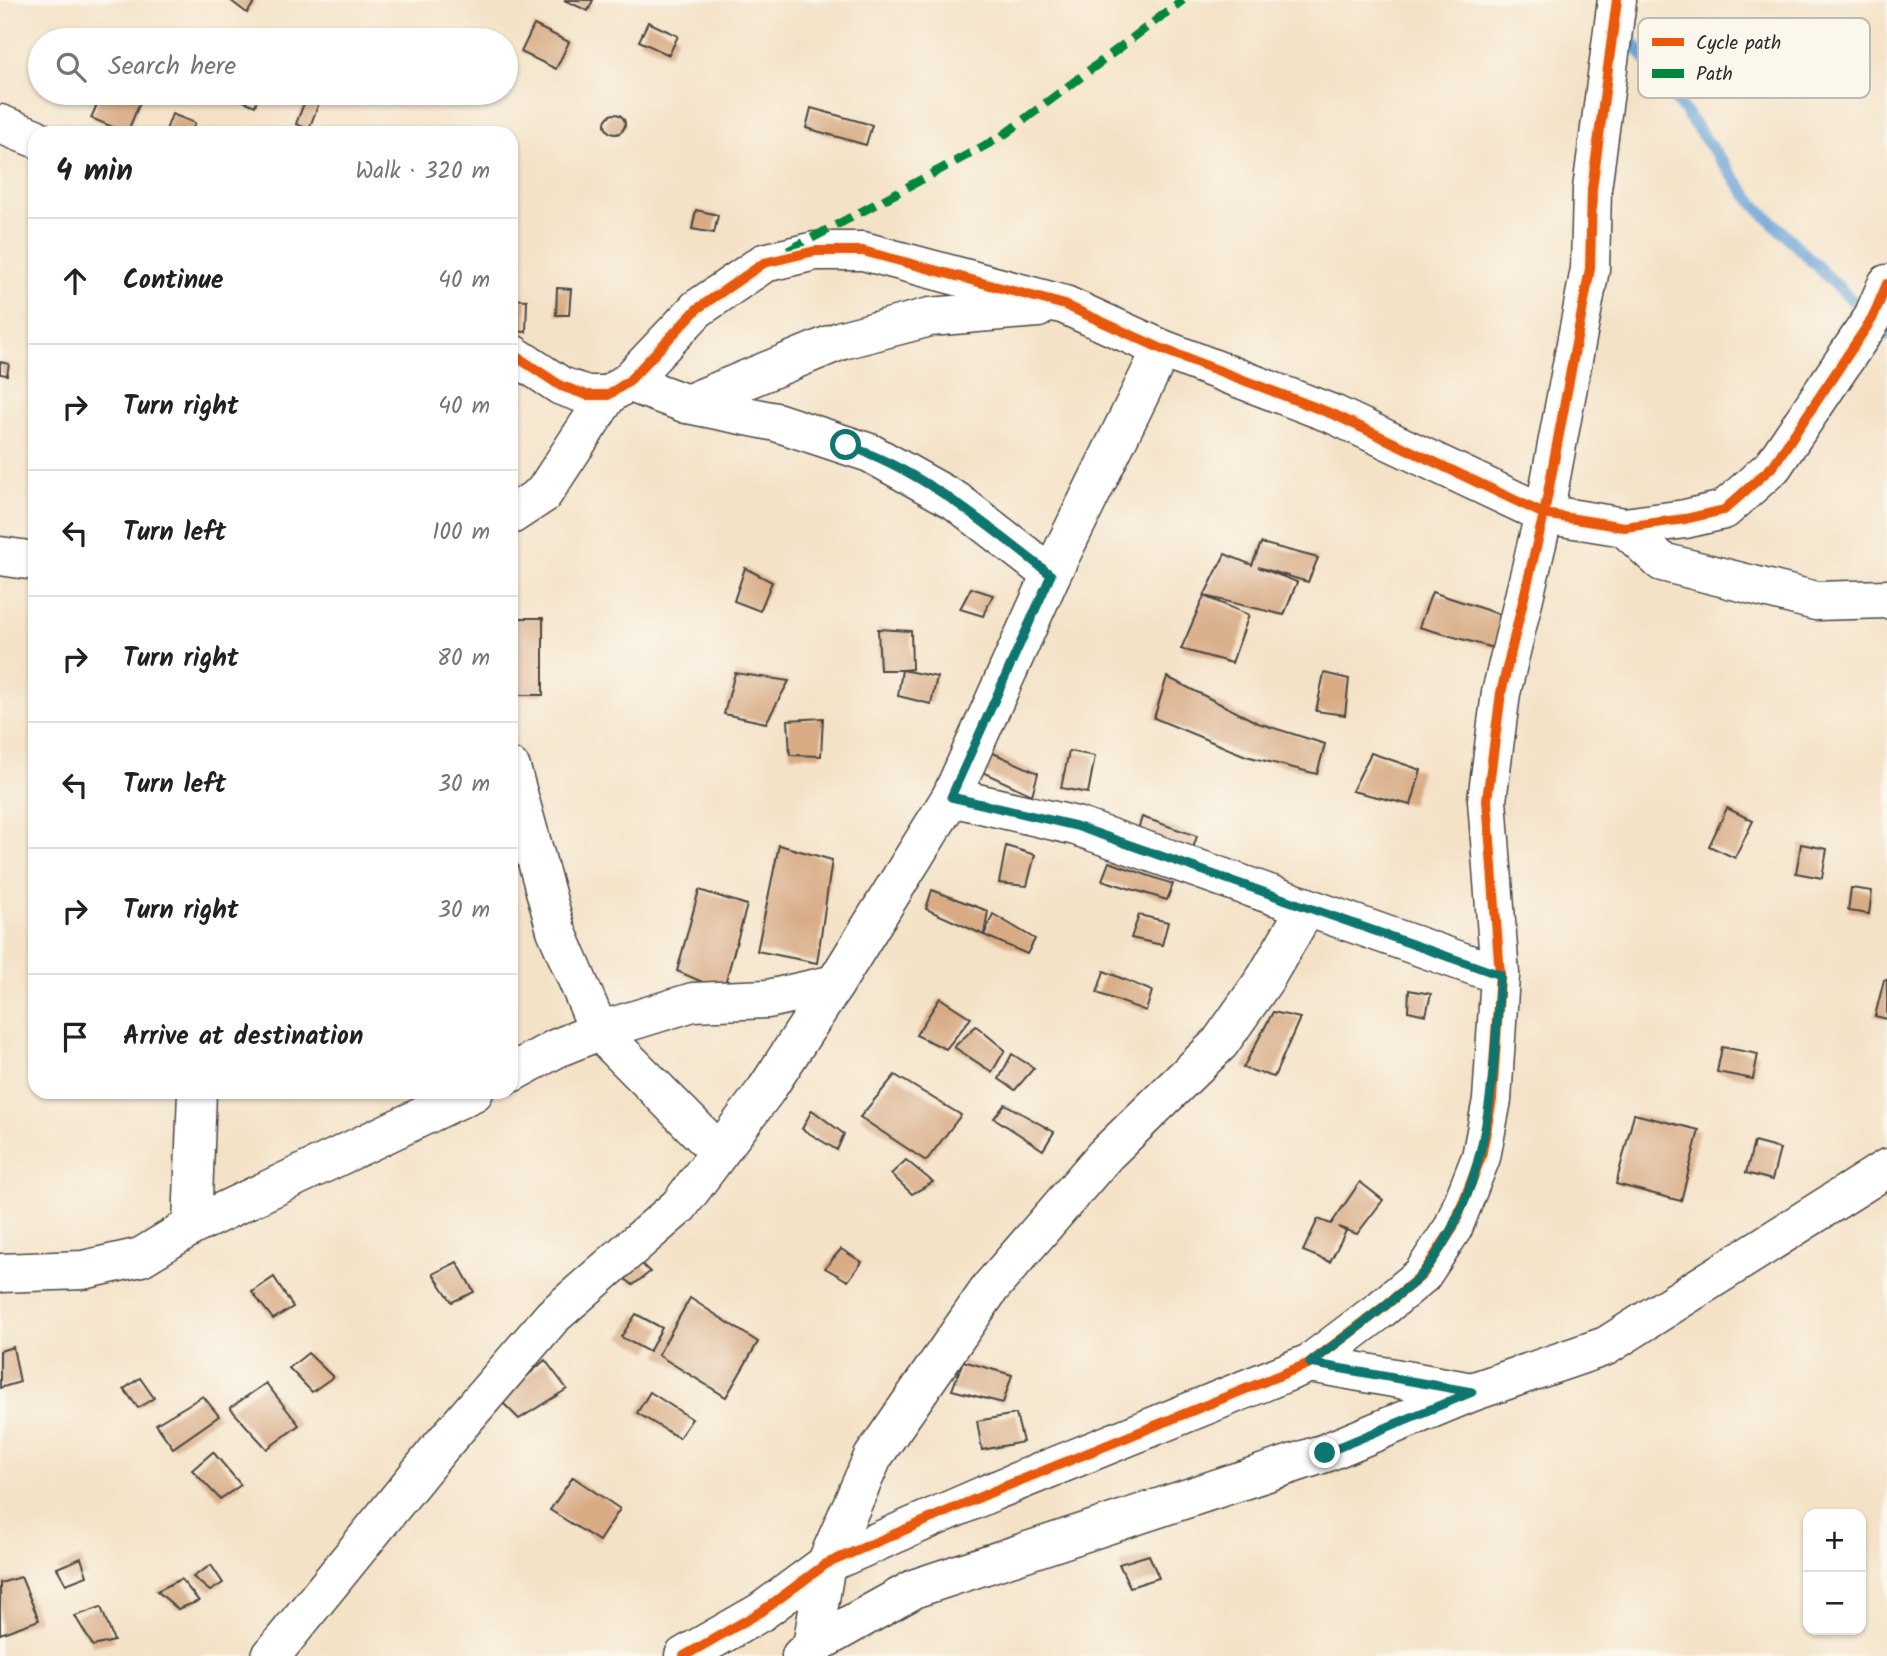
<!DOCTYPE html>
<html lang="en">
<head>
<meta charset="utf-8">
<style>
	:root { --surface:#fff; --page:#f6f6f6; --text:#202124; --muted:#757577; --line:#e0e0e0 }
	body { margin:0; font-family:Kalam,sans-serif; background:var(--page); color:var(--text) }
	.controls { position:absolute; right:21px; bottom:21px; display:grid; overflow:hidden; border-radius:14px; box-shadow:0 2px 5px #0004 }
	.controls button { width:63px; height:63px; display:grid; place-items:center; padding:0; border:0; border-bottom:2px solid var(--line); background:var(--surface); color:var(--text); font:35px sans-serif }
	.stop { position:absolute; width:21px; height:21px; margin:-16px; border:5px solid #0f766e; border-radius:50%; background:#fff }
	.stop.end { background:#0f766e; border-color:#fff; box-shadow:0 2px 7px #0008 }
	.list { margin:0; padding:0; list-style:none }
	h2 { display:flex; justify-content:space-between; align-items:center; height:91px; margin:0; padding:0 28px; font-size:30px }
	h2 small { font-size:23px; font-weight:400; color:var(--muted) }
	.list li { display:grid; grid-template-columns:46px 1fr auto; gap:21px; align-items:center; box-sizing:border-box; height:126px; padding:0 28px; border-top:2px solid var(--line) }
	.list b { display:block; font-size:26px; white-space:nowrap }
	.list em { font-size:23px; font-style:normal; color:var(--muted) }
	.icon { flex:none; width:38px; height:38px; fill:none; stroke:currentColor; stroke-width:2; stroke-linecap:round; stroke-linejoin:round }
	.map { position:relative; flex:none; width:1887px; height:1656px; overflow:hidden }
	.search { position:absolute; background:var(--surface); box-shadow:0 2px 5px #0004; left:28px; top:28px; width:490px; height:77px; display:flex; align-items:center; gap:18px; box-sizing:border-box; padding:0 24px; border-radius:38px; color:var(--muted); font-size:26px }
	.panel { position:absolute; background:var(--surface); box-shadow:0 2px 5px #0004; left:28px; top:126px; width:490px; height:973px; border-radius:21px }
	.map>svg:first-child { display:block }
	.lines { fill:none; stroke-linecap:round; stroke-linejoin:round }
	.stream { stroke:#67a1d6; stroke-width:12 }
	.building { fill:#d8ab85 }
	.minor-casing { stroke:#494642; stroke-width:41 }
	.minor { stroke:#fff; stroke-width:38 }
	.quiet { stroke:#00873e; stroke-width:9; stroke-dasharray:18 9; stroke-linecap:butt }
	.cycleway-casing { stroke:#fbf7ec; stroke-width:15 }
	.cycleway { stroke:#e8590c; stroke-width:10 }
	.route { stroke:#0f766e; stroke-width:9 }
	.key { fill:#fbf7ec; stroke:#bdbab2; stroke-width:2 }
	.key-label { font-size:19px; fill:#2b2b2b }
</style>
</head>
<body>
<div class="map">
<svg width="1887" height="1656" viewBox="0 0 1887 1656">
	<rect width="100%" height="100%" fill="#fbf7ec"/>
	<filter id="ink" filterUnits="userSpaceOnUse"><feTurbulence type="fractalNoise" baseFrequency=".0143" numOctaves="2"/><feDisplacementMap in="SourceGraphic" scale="14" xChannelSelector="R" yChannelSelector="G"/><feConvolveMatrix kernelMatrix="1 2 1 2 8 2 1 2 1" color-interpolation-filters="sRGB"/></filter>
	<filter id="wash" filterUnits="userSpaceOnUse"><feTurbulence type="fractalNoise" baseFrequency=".00686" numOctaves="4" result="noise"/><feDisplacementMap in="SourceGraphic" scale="28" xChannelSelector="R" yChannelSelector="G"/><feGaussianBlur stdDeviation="1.57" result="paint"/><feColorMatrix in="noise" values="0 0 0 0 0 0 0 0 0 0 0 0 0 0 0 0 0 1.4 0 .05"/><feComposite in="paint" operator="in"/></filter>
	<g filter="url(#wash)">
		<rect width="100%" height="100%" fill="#f4e2c7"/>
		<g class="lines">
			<!-- stream -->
			<polyline class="stream" points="1622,28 1754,204 1887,335"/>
		</g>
		<g id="blocks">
			<!-- building -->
			<g class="building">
				<polygon points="230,0 256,0 247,13"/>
				<polygon points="564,0 593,0 588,11"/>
				<polygon points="648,22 678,36 669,55 639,41"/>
				<polygon points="534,25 569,42 556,69 521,52"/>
				<polygon points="102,93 144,93 127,133 91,118"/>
				<polygon points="238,93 259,93 255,106 236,98"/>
				<polygon points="308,93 322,95 309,129 296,124"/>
				<polygon points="811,108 872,125 866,145 806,128"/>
				<polygon points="172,114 195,123 191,133 165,133"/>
				<circle cx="615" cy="124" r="10"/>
				<polygon points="696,210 718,215 714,233 692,229"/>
				<polygon points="557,288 571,289 569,315 556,315"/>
				<polygon points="511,299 527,300 526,332 511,331"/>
				<polygon points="0,362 9,364 7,375 0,374"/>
				<polygon points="1261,543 1318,558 1308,582 1258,567 1297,582 1284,615 1204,596 1249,615 1232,663 1181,649 1204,596 1225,554 1252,565"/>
				<polygon points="745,568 772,582 760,611 734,601"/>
				<polygon points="971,588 993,595 983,616 960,609"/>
				<polygon points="1432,592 1520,621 1511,653 1419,627"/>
				<rect x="511" y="618" width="32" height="77"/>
				<polygon points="878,629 911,631 912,669 902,670 937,677 931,704 898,696 902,670 880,670"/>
				<polygon points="735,673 789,681 766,723 724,714"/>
				<polygon points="1324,673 1349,679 1345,715 1316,711"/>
				<polygon points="1167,677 1258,723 1325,744 1317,774 1246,756 1154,718"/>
				<polygon points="823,718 821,756 790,755 788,720"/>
				<polygon points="984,749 1038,773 1032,795 978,770"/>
				<polygon points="1069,751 1095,756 1088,793 1061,788"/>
				<polygon points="1371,753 1421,770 1411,805 1352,791"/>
				<polygon points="1727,808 1753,821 1735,858 1709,846"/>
				<polygon points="1142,817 1197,836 1192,851 1136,835"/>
				<polygon points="1801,844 1827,849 1822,878 1796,873"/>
				<polygon points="779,845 832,860 817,963 757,951"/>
				<polygon points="1006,846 1035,855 1027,886 999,883"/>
				<polygon points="1109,862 1173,884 1167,900 1102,880"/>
				<polygon points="1851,888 1872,891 1869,914 1848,911"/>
				<polygon points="699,890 747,905 723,991 677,971"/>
				<polygon points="932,890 988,911 984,935 926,909"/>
				<polygon points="993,914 1035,939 1027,954 984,935"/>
				<polygon points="1139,915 1168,922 1162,945 1131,938"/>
				<polygon points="1104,971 1152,991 1146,1011 1097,993"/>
				<polygon points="1884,980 1887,980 1887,1019 1875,1016"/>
				<polygon points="1409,990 1431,994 1426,1015 1408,1011"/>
				<polygon points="940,998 971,1018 946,1049 916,1035"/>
				<polygon points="1273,1012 1300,1018 1274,1077 1243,1068"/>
				<polygon points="976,1026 1005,1050 992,1072 954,1047"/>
				<polygon points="1722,1047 1758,1054 1753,1079 1717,1072"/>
				<polygon points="1012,1054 1034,1068 1015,1090 999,1079"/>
				<polygon points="895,1075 961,1115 926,1161 860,1117"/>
				<polygon points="1005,1104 1054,1132 1043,1150 994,1118"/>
				<polygon points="812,1110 844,1134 837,1150 802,1129"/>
				<polygon points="1634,1114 1699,1130 1681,1201 1616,1184"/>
				<polygon points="1754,1142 1780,1149 1772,1180 1746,1173"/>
				<polygon points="906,1160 933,1182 912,1194 891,1174"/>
				<polygon points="1360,1182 1383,1200 1357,1234 1338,1227 1346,1231 1330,1262 1303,1251 1318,1219 1331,1224"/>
				<polygon points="841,1249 862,1262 848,1281 825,1268"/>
				<polygon points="635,1258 650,1272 633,1285 616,1272"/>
				<polygon points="457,1262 474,1292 452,1302 433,1274"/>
				<polygon points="274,1277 293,1307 273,1319 252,1292"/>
				<polygon points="690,1298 758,1342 726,1397 658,1355"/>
				<polygon points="636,1314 662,1328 649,1352 621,1337"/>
				<polygon points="13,1347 20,1382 0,1388 0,1351"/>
				<polygon points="308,1353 333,1377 312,1392 289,1368"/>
				<polygon points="545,1360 567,1389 519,1419 500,1400"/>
				<polygon points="963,1361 1012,1375 1003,1403 952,1390"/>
				<polygon points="140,1378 154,1398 138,1408 124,1389"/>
				<polygon points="266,1383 299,1425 267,1449 230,1408"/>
				<polygon points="650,1392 692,1419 679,1438 637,1413"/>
				<polygon points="203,1396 219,1416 173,1448 156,1424"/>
				<polygon points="1016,1414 1023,1442 982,1450 977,1421"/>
				<polygon points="213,1452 241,1485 220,1499 192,1470"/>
				<polygon points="573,1477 620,1509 599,1541 550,1510"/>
				<polygon points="1149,1555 1159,1578 1130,1587 1119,1564"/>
				<polygon points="81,1558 87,1576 66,1584 57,1568"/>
				<polygon points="211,1565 223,1583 210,1591 193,1577"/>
				<polygon points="21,1577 39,1620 0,1634 0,1583"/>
				<polygon points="181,1579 199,1601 178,1609 157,1591"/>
				<polygon points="101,1607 114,1641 93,1646 75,1616"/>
			</g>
		</g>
	</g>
	<g filter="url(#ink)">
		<use href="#blocks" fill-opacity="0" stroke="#494642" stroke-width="2"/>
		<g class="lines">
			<!-- minor casing -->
			<g class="minor-casing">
				<g id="minor">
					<polyline points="0,124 35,138"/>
					<polyline points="511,353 561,386 587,395 608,395 628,382 697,309 764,263 815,251 863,251 1065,305 1162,349 1335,415 1544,514 1624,527 1685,519 1724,510 1773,466 1872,319 1887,284"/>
					<polyline points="628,382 687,404 776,422 870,453 956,501 1051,575"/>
					<polyline points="687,404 842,340 930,317 1038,308"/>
					<polyline points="511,515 543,494 608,395"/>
					<polyline points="1624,527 1662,562 1816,601 1887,599"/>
					<polyline points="0,556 35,561"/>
					<polyline points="511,768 556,930 599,1031 719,1152"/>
					<polyline points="951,797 1076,826 1500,975"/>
					<polyline points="511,1073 557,1048 599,1031 693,1002 768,999 835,984"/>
					<polyline points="192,1226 197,1092"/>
					<polyline points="0,1273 83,1270 141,1257 192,1226 474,1092"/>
					<polyline points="1310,1363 1472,1392 1606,1346 1887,1168"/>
					<polyline points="812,1646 826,1564 873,1457 991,1287 1105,1155 1220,1043 1265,979 1307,907"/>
					<polyline points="271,1656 438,1450 552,1317 679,1206 766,1090 835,984 951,797 1051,575 1162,349"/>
					<polyline points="684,1656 761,1612 826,1564 994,1491 1310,1363 1380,1310 1422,1275 1453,1228 1481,1157 1492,1100 1500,975 1487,800 1501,693 1544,514 1590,269 1592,189 1617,0"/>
					<polyline points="801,1656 812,1646 916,1588 1325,1453 1472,1392"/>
				</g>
			</g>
			<!-- minor -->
			<use href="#minor" class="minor"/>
			<!-- quiet -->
			<polyline class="quiet" points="788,251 1001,137 1183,0"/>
			<!-- cycleway casing -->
			<g class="cycleway-casing">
				<g id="cycleway">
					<polyline points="511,353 561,386 587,395 608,395 628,382 697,309 764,263 815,251 863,251 1065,305 1162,349 1335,415 1544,514 1624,527 1685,519 1724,510 1773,466 1872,319 1887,284"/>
					<polyline points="684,1656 761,1612 826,1564 994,1491 1310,1363 1380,1310 1422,1275 1453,1228 1481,1157 1492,1100 1500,975 1487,800 1501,693 1544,514 1590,269 1592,189 1617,0"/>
				</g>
			</g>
			<!-- cycleway -->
			<use href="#cycleway" class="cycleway"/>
		</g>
	</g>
	<g class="lines" filter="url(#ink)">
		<!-- route -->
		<path class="route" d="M846,445C924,471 988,526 1051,575L951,797L1076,826L1500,975C1493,1080 1492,1188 1422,1274C1416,1282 1406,1288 1398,1295C1370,1319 1340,1341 1310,1363L1472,1392L1325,1453"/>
	</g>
	<!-- legend -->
	<rect x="1638" y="18" width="232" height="80" rx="10" class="key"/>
	<rect x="1652" y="38" width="32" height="8" fill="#e8590c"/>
	<rect x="1652" y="69" width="32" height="9" fill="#00873e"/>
	<g class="key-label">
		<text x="1696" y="49">Cycle path</text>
		<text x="1696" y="80">Path</text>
	</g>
</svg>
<div class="controls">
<button>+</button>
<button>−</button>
</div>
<div class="stop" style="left:846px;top:445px"></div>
<div class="stop end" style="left:1325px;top:1453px"></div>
<div class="search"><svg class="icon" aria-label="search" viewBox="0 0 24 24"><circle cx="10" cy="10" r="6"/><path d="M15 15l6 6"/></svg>Search here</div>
<section class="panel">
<h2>4 min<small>Walk · 320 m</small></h2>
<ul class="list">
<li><svg class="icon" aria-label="ahead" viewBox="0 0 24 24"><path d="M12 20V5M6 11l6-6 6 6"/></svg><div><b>Continue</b></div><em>40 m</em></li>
<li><svg class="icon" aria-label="right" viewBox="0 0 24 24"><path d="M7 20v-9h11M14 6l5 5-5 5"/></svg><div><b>Turn right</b></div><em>40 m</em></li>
<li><svg class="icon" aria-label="left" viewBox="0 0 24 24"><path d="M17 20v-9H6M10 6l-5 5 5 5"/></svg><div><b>Turn left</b></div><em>100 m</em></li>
<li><svg class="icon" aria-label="right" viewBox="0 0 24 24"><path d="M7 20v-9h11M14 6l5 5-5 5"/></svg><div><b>Turn right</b></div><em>80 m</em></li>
<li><svg class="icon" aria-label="left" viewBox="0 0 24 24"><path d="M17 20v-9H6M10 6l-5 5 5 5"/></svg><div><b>Turn left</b></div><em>30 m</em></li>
<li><svg class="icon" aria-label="right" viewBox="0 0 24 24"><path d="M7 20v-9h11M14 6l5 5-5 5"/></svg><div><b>Turn right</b></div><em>30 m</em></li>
<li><svg class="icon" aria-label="arrive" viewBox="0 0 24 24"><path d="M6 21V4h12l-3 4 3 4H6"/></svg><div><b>Arrive at destination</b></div></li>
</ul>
</section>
</div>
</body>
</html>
